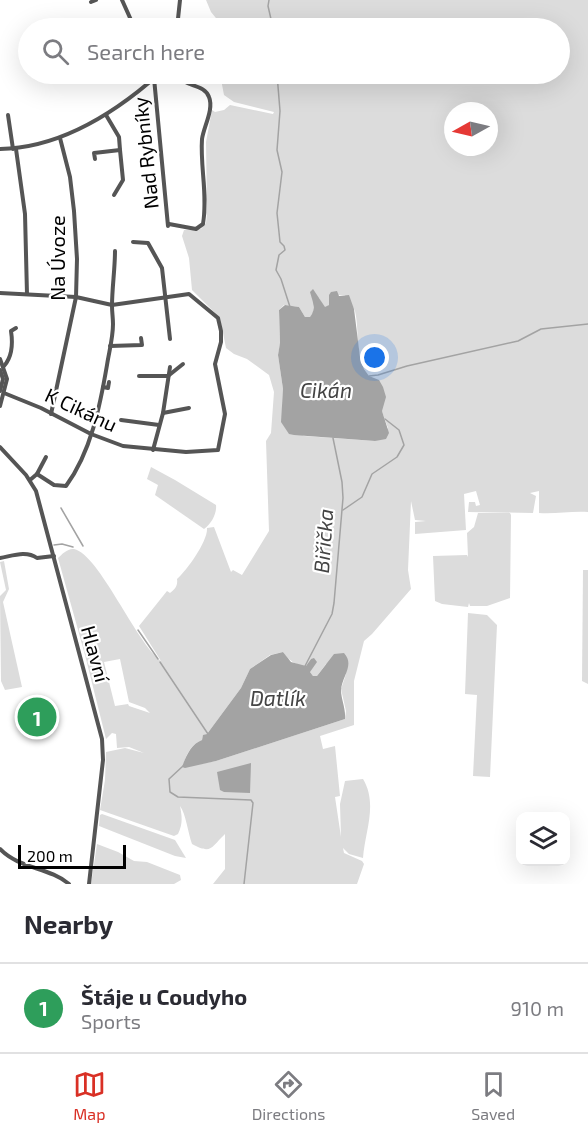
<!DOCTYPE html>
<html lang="en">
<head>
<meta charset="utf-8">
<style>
	:root { --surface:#fff; --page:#f7f7f7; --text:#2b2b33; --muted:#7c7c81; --line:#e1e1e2; --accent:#d93025 }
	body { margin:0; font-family:"Exo 2",sans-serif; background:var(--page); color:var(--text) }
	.controls { position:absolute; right:18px; bottom:18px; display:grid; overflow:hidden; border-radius:12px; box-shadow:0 6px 24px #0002 }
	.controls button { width:54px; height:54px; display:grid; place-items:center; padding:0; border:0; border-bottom:2px solid var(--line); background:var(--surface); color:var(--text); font:30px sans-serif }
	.compass { position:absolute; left:444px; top:102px; width:54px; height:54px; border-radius:50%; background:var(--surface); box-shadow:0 6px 24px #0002; rotate:262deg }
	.scale { position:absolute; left:18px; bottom:15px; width:108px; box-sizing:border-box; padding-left:6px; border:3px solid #000; border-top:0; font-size:16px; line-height:21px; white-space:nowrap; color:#000; -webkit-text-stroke:4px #fff; paint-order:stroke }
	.you { position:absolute; left:375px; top:358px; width:21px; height:21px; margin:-15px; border:4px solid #fff; border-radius:50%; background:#1a73e8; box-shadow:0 0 0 9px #1a73e833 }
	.badge { display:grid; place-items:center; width:39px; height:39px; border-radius:50%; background:var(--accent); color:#fff; font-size:20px; font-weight:700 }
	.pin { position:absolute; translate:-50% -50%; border:3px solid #fff; box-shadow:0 2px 6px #0006 }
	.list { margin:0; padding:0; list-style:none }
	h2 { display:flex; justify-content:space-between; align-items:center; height:78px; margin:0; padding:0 24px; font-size:26px }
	h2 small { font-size:20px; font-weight:400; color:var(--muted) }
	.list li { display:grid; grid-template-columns:39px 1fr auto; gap:18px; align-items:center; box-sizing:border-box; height:90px; padding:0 24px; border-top:2px solid var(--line) }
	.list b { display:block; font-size:22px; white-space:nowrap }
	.list p { margin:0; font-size:20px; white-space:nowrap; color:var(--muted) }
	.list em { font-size:20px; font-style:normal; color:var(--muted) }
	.icon { flex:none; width:33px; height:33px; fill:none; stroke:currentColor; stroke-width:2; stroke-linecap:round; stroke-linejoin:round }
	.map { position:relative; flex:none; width:588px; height:884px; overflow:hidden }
	.search { position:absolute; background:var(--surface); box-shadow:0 6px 24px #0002; left:18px; right:18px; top:18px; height:66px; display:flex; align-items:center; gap:15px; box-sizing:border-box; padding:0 21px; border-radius:33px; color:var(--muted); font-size:22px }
	.sheet { height:168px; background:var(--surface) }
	nav { display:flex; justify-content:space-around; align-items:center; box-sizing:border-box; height:84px; border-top:2px solid var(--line); background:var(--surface); font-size:16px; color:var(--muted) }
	nav a { display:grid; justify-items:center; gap:3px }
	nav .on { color:var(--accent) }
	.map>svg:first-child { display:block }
	.green { fill:#dcdcdc; fill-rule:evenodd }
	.water { fill:#a3a3a3 }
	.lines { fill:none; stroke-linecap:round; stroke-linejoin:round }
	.stream { stroke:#a3a3a3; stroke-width:1.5 }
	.minor { stroke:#555; stroke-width:4 }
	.labels { text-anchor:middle; stroke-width:4.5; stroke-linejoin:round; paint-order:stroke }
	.street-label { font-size:20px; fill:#000; stroke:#fff }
	.water-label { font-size:21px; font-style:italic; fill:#444; stroke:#fff }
</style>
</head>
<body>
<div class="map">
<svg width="588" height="884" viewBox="0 0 588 884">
	<rect width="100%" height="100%" fill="#fff"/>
	<!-- green -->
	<g class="green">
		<path d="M206,0H588V512C571,511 556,514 539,513V491L530,493L536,496L533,513L468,512L469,502H475L476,506L480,505L476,491L464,494L466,530L415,534V522L426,521L415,520L411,501L408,570L411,589L372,634L364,641L354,681V725L320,736L323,749L335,746L340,796L335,797L341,837L340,804L345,781L363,779C378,804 365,831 363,858L349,854L343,848L344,853L362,861L364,864L357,884H213L225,869V834C211,847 212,855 192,844C188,833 186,814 180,806C182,816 183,824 178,834L174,836L100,810L105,780L106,752L125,748L144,753L129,747L117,748L116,734L112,733L106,739L85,655L58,558C62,554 68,548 74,549C99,554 136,643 161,661L139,626L167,591L170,593C175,589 178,586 177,579C187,570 208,541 207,528L214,527L231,572L233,570L242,575L269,531L266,441L271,433L274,392L269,375L247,359L234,354L226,348L220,318L192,290L189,258L182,236L184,230L201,229L206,223L207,213L206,142L212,110L215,112L224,110L230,105L273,114L274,112L234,102L224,95L220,74H560V28H215L220,23L211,12ZM453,111H489V147H453ZM329,295H345C348,300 353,306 355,311C360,333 354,358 369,376L388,428L375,441L304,436L282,422L283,389L278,355L280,344L279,310L284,305L299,307L305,317H310L313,314V306L319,298L324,307H327L329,305ZM283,652C290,662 295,664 306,667L311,659L310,672L313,676H317L326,664L346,674L341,689L346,711L345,719L216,761L183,767C185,756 191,744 202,740L203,736L207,734L241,688L250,669L270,655ZM120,659L129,702L145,708L150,713L129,706L128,704L115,706L104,662Z"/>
		<path d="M151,467L175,480L216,505C217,514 211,524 204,529L155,495L158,485L147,479Z"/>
		<polygon points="478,513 510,513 511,515 510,598 487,606 470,606 469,603 468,607 442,604 435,601 433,556 467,555 468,557 467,533 474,527"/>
		<polygon points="4,561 9,589 3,602 22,687 5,690 1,681 0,596 6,590 0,562"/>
		<polygon points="583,570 588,570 588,684 582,681"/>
		<polygon points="468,613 487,615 497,625 490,777 473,776 477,695 465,694"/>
		<polygon points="41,702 48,726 34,733 26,707"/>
		<polygon points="102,814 175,840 186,858 175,856 99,826 100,815"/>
		<polygon points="97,844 118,852 134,861 147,862 180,875 181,880 174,884 91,884"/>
	</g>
	<!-- water -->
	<g class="water">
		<path d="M313,289L325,307L329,305V295L331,292L337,291L339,296L349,295L354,309L360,357L364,369L369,376L379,380L383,387L386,397L382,411L389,433L386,439L375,441L294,435L289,434L281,422L283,389L278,355L280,343L279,310L285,305L299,307L305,317H310C317,309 312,300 310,292Z"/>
		<path d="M283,652L291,662L306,666L311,659L314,658L317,662L310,672L313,676H317L334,654L344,653C355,665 342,676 341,690C341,699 346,709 345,719L216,761L185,768L182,767C186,756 191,744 202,740L203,735L207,734L241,688L250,669L271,655Z"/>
		<polygon points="251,763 250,793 224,792 220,790 217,772"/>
	</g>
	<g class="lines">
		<!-- stream -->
		<g class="stream">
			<polyline points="269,0 268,6 273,28"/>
			<polyline points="277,74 280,111 277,150 282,172 277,213 280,242 284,246 285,250 279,255 276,270 281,279 290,307"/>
			<polyline points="369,376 378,375 407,366 518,341 541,329 588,324"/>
			<polyline points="61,508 83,546"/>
			<polyline points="343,510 362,497 372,474 397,457 404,445 399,430 385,419"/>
			<polyline points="54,545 62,544 73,547"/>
			<polyline points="138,630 158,659"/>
			<polyline points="160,662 208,734"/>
			<polyline points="304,668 332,614 334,603 343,498 342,482 333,438"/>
			<polyline points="183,766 169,779 170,792 178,797 251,800 253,803 244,884"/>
		</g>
		<!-- minor -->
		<g class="minor">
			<polyline points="122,0 131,20 141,23 143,28"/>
			<polyline points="91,2 96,0"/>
			<polyline points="177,28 180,0"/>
			<polyline points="154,78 168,226"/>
			<polyline points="8,115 13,149"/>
			<polyline points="106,115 119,137 120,150 123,180 114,195"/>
			<path d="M0,149C61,148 115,113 159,74"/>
			<polyline points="16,149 25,214 27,294"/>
			<polyline points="95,159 94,153 120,150"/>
			<path d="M169,224L196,229L203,224C208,195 200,167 202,139C204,126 214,109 209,97C204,83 185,88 176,74"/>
			<polyline points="133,242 148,243 162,268 170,339"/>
			<polyline points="0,293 76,297 112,305 189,294 218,318 221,331 221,342 215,364 225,414 218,450 186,452 123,446 91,434 41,408 4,393"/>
			<polyline points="110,346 142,345 141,338"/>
			<polyline points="0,359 7,379 0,406"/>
			<path d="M4,366C12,357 13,344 11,331L16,328"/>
			<polyline points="0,370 3,379 0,391"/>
			<polyline points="139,376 168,376"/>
			<polyline points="168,376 183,364"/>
			<polyline points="103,387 108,388 109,382"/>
			<polyline points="163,413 189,408"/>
			<polyline points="51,414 76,297 77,259 74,211 70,177 60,138"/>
			<polyline points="121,420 159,425"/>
			<polyline points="0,447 26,475 36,491 102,739 103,760 89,884"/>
			<polyline points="153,450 163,413 170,367"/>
			<polyline points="37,474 46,457"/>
			<path d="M30,480L37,474L54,485L66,486C91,452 100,406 107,365C109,352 113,338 113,324C113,318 112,312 112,306C112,288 115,269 115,251"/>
			<path d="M0,558C12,556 26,550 37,558L54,556"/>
			<path d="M0,849C19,869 49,867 69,884"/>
		</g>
	</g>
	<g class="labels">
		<!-- street labels -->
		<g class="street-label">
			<text transform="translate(146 153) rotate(-96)" y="7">Nad Rybníky</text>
			<text transform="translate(58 258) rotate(-90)" y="7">Na Úvoze</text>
			<text transform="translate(81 410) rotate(25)" y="7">K Cikánu</text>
			<text transform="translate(95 654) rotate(75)" y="7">Hlavní</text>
		</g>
		<!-- water labels -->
		<g class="water-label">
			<text x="326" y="398">Cikán</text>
			<text transform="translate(324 541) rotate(-86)" y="7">Biřička</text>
			<text x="278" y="706">Datlík</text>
		</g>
	</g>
</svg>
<div class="controls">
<button><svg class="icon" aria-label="layers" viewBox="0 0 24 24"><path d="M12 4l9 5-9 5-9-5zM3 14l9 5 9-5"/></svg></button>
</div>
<svg class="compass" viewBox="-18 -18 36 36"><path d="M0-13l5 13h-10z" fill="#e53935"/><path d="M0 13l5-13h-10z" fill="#7c7c81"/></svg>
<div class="scale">200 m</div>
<div class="you"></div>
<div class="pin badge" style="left:37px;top:717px;background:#2e9e5b">1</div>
<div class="search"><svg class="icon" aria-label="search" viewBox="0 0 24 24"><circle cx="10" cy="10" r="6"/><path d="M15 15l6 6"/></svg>Search here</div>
</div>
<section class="sheet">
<h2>Nearby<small></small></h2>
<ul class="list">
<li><span class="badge" style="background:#2e9e5b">1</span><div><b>Štáje u Coudyho</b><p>Sports</p></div><em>910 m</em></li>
</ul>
</section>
<nav>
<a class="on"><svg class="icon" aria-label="map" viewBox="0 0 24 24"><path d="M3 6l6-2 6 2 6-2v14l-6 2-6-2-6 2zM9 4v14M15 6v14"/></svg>Map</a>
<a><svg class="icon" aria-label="directions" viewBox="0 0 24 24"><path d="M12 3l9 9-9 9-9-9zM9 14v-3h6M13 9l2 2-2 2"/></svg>Directions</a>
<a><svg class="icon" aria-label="saved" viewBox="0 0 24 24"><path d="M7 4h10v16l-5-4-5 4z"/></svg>Saved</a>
</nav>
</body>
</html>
